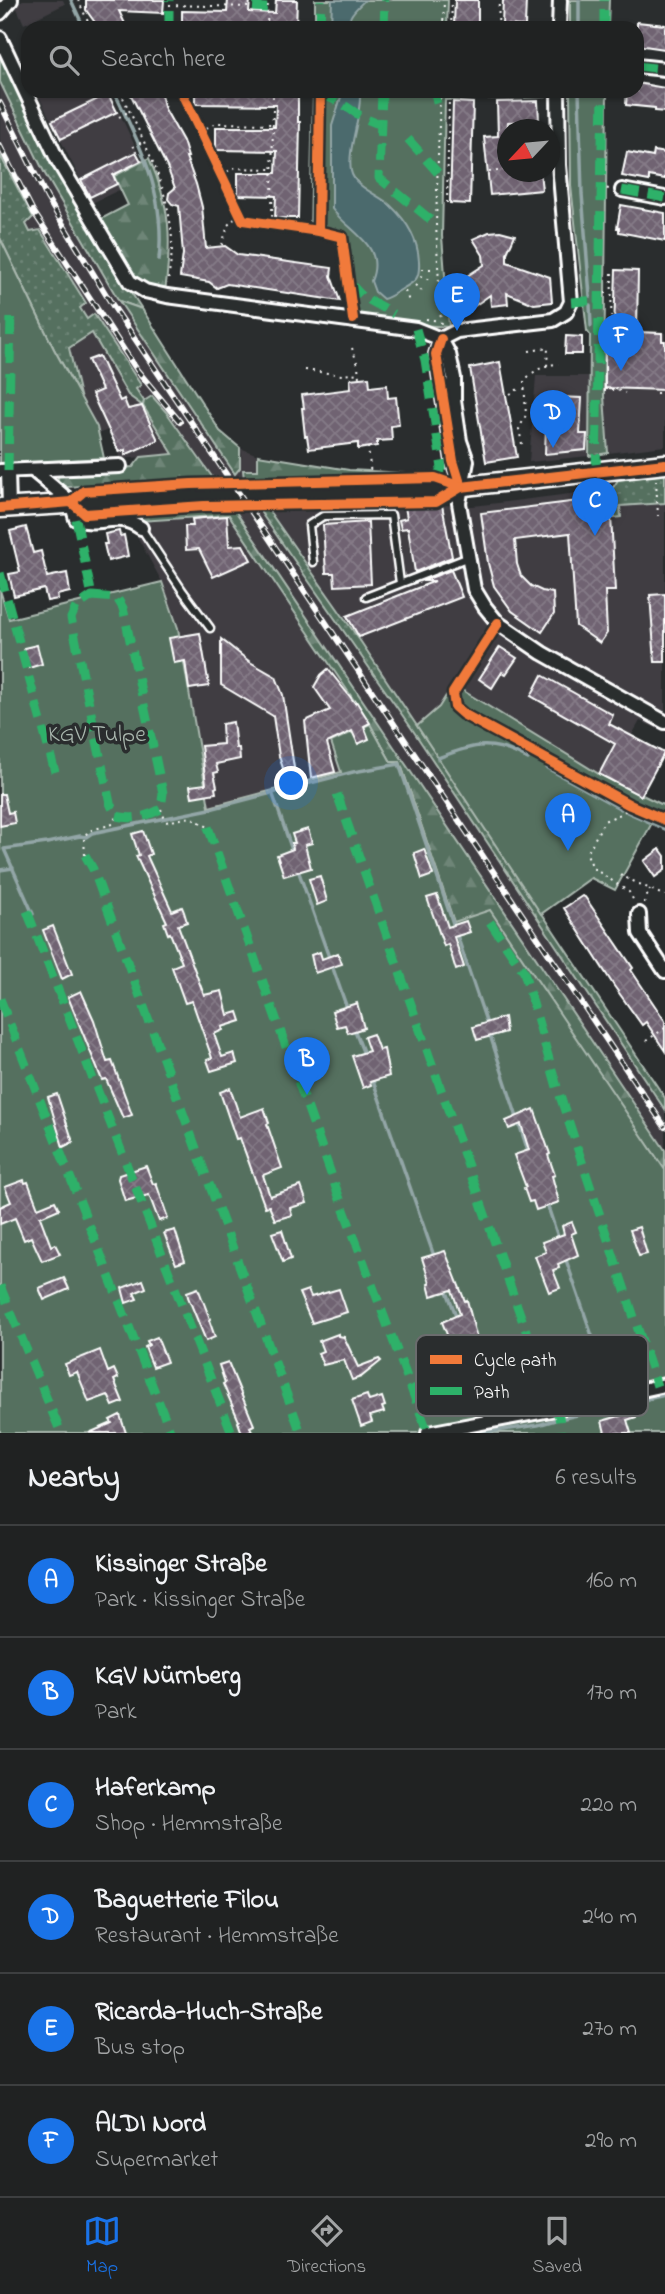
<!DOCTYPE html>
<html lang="en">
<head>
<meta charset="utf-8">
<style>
	:root { --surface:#202222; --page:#282a2a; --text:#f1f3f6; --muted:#a2a4a5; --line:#3d3f40; --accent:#1a73e8 }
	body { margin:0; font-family:"Indie Flower",sans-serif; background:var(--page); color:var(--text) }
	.compass { position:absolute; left:497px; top:119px; width:63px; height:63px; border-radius:50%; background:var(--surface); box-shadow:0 2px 5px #0004; rotate:244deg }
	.you { position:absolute; left:292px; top:784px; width:24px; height:24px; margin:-18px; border:5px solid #fff; border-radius:50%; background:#1a73e8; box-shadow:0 0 0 10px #1a73e833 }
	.badge { display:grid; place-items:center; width:46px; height:46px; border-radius:50%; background:var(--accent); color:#fff; font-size:23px; font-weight:700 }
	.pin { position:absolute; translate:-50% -58px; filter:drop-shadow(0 2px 4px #0008) }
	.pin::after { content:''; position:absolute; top:37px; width:24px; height:21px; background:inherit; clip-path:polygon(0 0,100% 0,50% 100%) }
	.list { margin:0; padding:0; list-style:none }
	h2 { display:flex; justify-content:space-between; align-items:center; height:91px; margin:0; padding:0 28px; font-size:30px }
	h2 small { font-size:23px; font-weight:400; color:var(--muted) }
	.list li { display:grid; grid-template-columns:46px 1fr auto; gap:21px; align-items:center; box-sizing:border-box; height:112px; padding:0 28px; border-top:2px solid var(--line) }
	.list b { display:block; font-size:26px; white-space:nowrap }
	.list p { margin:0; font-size:23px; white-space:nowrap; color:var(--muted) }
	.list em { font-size:23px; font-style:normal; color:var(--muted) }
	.icon { flex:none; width:38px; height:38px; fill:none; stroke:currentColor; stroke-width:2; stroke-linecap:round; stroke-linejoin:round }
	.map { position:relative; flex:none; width:665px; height:1433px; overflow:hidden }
	.search { position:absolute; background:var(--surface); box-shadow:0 2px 5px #0004; left:21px; right:21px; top:21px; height:77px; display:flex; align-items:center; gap:18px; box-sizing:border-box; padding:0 24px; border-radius:21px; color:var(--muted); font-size:26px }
	.sheet { height:763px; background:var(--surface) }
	nav { display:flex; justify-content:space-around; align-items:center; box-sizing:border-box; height:98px; border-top:2px solid var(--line); background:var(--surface); font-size:19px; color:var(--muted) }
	nav a { display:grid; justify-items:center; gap:4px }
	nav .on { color:var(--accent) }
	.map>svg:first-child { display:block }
	.built { fill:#3f3d42 }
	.grass { fill:url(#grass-dots); stroke:#aab8af; stroke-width:2 }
	.forest { fill:url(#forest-firs); stroke:#aab8af; stroke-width:2 }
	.green { fill:#55705f; stroke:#aab8af; stroke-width:2 }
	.water { fill:#4b6a6d; stroke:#93a6a7; stroke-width:2 }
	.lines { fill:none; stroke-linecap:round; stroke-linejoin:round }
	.stream { stroke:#93a6a7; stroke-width:3.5 }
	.building { fill:url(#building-cross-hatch); stroke:#fff; stroke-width:2 }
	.lane-casing { stroke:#fff; stroke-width:11 }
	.street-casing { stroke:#fff; stroke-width:18 }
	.secondary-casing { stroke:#fff; stroke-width:23 }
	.path { stroke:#fff; stroke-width:2; stroke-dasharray:2 5; stroke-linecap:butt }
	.lane { stroke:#2a2d2e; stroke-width:6 }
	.street { stroke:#2a2d2e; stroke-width:12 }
	.secondary { stroke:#2a2d2e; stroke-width:18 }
	.rail-casing { stroke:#fff; stroke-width:6 }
	.rail { stroke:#2a2d2e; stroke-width:3.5; stroke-dasharray:10; stroke-linecap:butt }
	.quiet { stroke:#2db169; stroke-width:9; stroke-dasharray:18 9; stroke-linecap:butt }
	.cycleway-casing { stroke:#2a2d2e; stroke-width:15 }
	.cycleway { stroke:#f17a3a; stroke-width:10 }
	.labels { text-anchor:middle; stroke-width:7; stroke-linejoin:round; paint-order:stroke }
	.park-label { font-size:24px; fill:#aab8af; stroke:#2a2d2e }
	.key { fill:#2a2d2e; stroke:#6a6c6d; stroke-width:2 }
	.key-label { font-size:19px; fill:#fff }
</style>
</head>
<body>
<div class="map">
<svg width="665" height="1433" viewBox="0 0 665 1433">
	<defs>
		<pattern id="grass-dots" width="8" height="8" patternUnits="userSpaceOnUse" patternTransform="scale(1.75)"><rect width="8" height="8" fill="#55705f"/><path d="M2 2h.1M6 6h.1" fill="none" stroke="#6e8577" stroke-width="1.8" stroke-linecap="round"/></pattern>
		<pattern id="forest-firs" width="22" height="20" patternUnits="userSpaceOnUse" patternTransform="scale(1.75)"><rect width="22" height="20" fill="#55705f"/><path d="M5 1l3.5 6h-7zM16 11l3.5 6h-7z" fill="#6e8577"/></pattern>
		<pattern id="building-cross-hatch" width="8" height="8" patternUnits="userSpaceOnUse" patternTransform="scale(1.75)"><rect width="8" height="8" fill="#6f6372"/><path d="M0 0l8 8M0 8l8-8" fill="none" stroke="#857a87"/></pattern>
	</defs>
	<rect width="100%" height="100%" fill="#2a2d2e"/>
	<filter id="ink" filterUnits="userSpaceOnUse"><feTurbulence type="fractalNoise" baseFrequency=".0143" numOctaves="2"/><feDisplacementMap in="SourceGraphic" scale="14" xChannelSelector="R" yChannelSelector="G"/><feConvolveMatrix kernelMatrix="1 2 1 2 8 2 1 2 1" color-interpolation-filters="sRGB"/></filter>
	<g filter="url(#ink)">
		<!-- built -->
		<g class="built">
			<polygon points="23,0 63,0 65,4 24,24 15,4"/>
			<polygon points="0,82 45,174 119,301 235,473 242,456 240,448 258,455 258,470 243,470 244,479 213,478 152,396 144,401 136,389 141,385 92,333 128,395 143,406 173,454 121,459 108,430 98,434 97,426 54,349 0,238"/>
			<polygon points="36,91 109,91 142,161 114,175 121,189 92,203"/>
			<polygon points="605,331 665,333 665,446 608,453 604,396"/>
			<polygon points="536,376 589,376 589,456 529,462"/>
			<polygon points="665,482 665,732 640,721 607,778 462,690 498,633 489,627 439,707 417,726 269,511 437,505 473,506"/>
			<polygon points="234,509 259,510 412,729 665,1110 665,1150"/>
			<polygon points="130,515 140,521 229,515 370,724 331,742 342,772 209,807 178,628 162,582 126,516"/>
		</g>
		<!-- grass -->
		<g class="grass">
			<polygon points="0,48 123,280 142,309 119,301 45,174 0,82"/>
			<polygon points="0,155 33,217 26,224 30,232 40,230 86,303 80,308 87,319 94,314 141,385 136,389 144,401 143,406 128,395 92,333 69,348 80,396 54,349 0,238"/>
			<polygon points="665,474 665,503 620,506 621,517 614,518 612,489 618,480"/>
			<polygon points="259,510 269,511 361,642 665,1098 665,1110 412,729"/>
		</g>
		<!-- forest -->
		<g class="forest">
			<path d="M149,158C171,207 172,239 165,292L138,285L95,222L128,205L114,176Z"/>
			<polygon points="119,301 142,309 220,431 240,448 240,468 235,474"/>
			<polygon points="152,396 167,413 213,478 66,487 58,483 58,476 121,473 120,468 133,467 141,457 173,454 143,406 144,401"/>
			<polygon points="258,455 349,470 407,473 244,479 243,470 258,470"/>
			<polygon points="234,509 665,1150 665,1170 528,969 454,923 400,762 391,762 370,724 229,515 140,521 130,515 134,512"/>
		</g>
		<!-- green -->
		<g class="green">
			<polygon points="315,0 448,0 447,28 315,28"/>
			<polygon points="570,0 609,0 608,28 570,28"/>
			<polygon points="313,91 546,91 546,97 445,100 442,236 449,327 406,324 348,315 337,243 331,239 310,236"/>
			<polygon points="570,91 607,91 604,396 608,453 589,456 590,335 587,331 571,186"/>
			<polygon points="0,238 54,349 97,427 104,458 0,464"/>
			<polygon points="162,582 178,628 209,807 341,772 331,742 370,724 391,762 400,762 454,922 490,910 665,1170 665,1433 0,1433 0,590 9,619"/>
			<polygon points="489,627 498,633 462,690 599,774 665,806 665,829 652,823 615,890 591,878 541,914 417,726 439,707"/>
		</g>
		<!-- water -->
		<g class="water">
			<path d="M332,0H365C356,9 348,15 348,28H331Z"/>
			<path d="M339,91H360C362,117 347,148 351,171C354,187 379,195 390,205C406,220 418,239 419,261C420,279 416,281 402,289C395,293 391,297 383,299L375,292L371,281C386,245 350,233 332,209V126L341,97Z"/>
		</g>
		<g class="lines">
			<!-- stream -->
			<g class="stream">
				<polyline points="71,0 84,28"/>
				<polyline points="579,28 579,0"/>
				<path d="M114,91C141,149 166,193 159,260"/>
				<polyline points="579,91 582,194 590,296"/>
				<polyline points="590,305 591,326"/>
				<path d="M438,758C476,744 491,739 528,759"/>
				<polyline points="399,764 487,1024"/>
				<polyline points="547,768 621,809"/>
				<polyline points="272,792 293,853"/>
				<polyline points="627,812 665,829"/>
				<polyline points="297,867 347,1008"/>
				<polyline points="0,870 13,868"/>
				<polyline points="33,914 4,849 47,843 80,836 86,837 92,833 210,809 353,772 400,764"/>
				<polyline points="354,1029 364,1054"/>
				<polyline points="489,1032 529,1154"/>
				<polyline points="372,1078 434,1256"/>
				<polyline points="547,1204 559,1240"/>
				<polyline points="565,1257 599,1356"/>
				<polyline points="446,1289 457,1318"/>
				<polyline points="476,1372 488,1413"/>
				<polyline points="607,1380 610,1389"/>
				<polyline points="564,1418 665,1395"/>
				<polyline points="482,1433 538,1425 555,1420"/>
			</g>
		</g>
		<!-- building -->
		<g class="building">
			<polygon points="86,0 164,0 163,13 119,11 127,28 99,28 86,10"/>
			<polygon points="228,0 250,0 249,12 275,13 276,0 297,0 296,28 182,28 182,11 227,12"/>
			<polygon points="455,0 478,0 478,26 454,25"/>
			<polygon points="503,0 526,0 525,26 502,25"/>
			<polygon points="637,22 665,25 665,49 637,45"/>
			<polygon points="637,83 665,88 665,112 655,111 655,108 626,105 627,91 637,91"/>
			<polygon points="129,91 160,91 165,109 183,141 188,157 186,157 196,184 202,207 206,248 225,246 238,255 332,268 331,276 340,301 227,284 217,288 209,282 180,277 183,254 179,206 172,204 168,199 169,193 175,188 167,167"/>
			<polygon points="195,91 298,91 298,122 300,122 298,218 275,218 276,196 238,195 238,173 276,173 277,151 216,150 216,127 275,127 276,105 195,104"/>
			<polygon points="108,94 117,112 61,139 52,121"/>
			<polygon points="538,101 539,121 508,122 506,145 508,172 540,172 542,190 490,195 484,137 498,136 497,102"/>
			<polygon points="453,102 473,103 470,204 450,203"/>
			<polygon points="654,151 665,153 665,179 649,176 649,181 622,176 627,152 653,157"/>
			<polygon points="136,152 141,161 113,175 117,184 90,197 81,180"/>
			<polygon points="621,205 665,213 665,241 619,232 619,228 617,228"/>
			<polygon points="500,231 515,235 507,253 507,262 550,277 552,302 534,304 507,293 508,304 491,306 490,295 467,311 449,313 446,288 450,287 484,265 483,255 473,239 489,232"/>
			<polygon points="616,270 638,271 637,332 662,333 662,341 665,341 665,390 605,388 605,339 613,339 614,331"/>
			<polygon points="566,336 582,337 582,354 565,354"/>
			<polygon points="99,356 120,401 124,399 128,409 142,406 158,440 125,455 125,450 119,452 92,394 102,390 88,360"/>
			<polygon points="500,362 517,457 486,462 470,368"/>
			<polygon points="369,377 370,387 387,385 388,398 396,397 399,425 391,426 392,440 377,441 377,446 358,449 358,443 309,449 307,436 305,436 302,408 304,408 302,395 351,389 350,379"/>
			<polygon points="558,397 582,398 580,434 587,434 586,450 545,454 546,424 557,424"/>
			<polygon points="610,497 615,591 605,591 607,633 600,643 576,626 570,533 515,540 517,564 521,576 531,586 542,591 553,593 554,614 542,632 512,611 494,586 488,563 481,513"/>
			<polygon points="442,505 452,557 415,572 408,528 401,529 399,520 407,518 405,507"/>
			<polygon points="227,516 229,546 243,545 251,560 213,577 199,549 186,550 185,526 193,526 192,519"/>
			<polygon points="368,522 371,584 335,586 334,573 326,573 323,525"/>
			<polygon points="26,527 33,553 41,551 47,577 67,573 70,592 57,595 58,599 47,601 44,589 14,596 9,574 20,572 10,531"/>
			<polygon points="119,531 120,536 124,535 128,556 108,561 104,544 107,544 105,534"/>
			<polygon points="451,570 462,597 359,637 347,616 435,581 422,581"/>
			<polygon points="665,594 665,662 655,662 650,595"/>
			<polygon points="200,633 209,686 189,689 185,661 174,663 169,638"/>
			<polygon points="221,639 250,662 276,677 283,695 298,794 292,796 279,756 273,716 221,685"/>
			<polygon points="37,645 42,664 29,668 24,648"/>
			<polygon points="500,647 517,658 506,674 502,672 492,688 479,679"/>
			<polygon points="328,669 355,703 356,701 370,723 364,726 369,739 358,744 352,731 327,743 335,772 311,778 305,721 330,710 314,687 321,675"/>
			<polygon points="542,675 613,715 609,724 664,753 641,796 599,774 615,744 531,696"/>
			<polygon points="233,722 236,748 239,748 240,759 216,764 218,772 214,773 217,787 215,788 216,793 192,797 190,786 206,784 201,746 223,744 222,724"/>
			<polygon points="0,794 4,794 8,813 13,812 15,823 0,826"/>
			<polygon points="308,829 312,843 305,845 311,868 284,876 277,855 293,849 292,843 295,843 292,834"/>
			<polygon points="143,831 151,854 147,856 172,911 182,907 184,912 187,922 178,925 204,995 222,991 228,1015 238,1012 241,1021 222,1027 223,1030 214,1034 222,1057 234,1053 237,1063 211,1071 207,1060 212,1058 192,1001 185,1003 172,967 182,963 170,933 168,934 164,923 167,922 136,856 139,855 132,834"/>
			<polygon points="424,849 433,875 422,879 414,853"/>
			<polygon points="660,849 665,856 665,870 655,877 644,861"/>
			<polygon points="320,876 327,901 317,905 309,879"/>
			<polygon points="437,895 448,927 466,921 470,932 454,937 464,967 456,970 448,944 444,946 427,898"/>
			<polygon points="582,896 585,897 633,968 631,970 665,1021 665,1051 646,1022 642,1025 614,986 564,908"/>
			<polygon points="53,926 72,974 62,979 43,930"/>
			<polygon points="320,952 322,959 338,953 342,964 315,973 311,955"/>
			<polygon points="81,991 94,1020 107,1062 112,1061 132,1115 123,1118 106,1079 102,1080 68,997"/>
			<polygon points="357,1003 364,1028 348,1033 345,1025 337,1027 332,1011"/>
			<polygon points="504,1017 506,1032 477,1040 473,1027"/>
			<polygon points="373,1034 379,1050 384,1049 389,1076 370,1082 371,1085 363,1088 352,1056 369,1051 364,1037"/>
			<polygon points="230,1088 240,1117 264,1108 269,1123 267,1124 282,1168 263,1175 270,1196 301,1186 307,1203 290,1208 292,1215 275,1220 269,1206 265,1207 240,1138 236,1139 220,1092"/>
			<polygon points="57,1094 73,1142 63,1147 48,1097"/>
			<polygon points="534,1109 550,1154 548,1155 555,1175 552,1176 559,1202 536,1210 533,1201 529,1202 524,1188 526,1187 514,1155 529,1150 521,1124 509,1129 506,1121"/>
			<polygon points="146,1166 153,1184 156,1183 168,1218 159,1221 149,1195 125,1201 118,1179 119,1175"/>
			<polygon points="24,1180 25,1183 28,1182 38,1208 55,1201 59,1209 40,1217 51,1246 55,1244 60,1254 42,1261 31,1237 24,1240 15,1218 0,1224 0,1207 11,1202 5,1187"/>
			<polygon points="572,1222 576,1232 571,1234 578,1255 558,1264 559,1268 553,1270 560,1288 549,1292 535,1256 546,1252 542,1242 564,1234 562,1226"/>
			<polygon points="639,1227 647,1254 639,1256 630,1230"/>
			<polygon points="175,1230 185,1261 176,1264 164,1233"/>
			<polygon points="282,1230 291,1259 283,1262 272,1233"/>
			<polygon points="445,1251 465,1301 467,1300 483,1363 486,1362 490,1377 502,1374 504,1385 484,1389 479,1374 460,1379 454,1352 442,1322 460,1314 452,1290 431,1296 428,1284 430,1283 422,1258"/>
			<polygon points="64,1278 69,1289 44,1300 39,1288"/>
			<polygon points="143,1280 146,1288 134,1293 137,1299 126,1303 122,1288"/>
			<polygon points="198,1288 210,1319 209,1320 215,1337 206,1341 188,1297 187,1292"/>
			<polygon points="339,1289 347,1312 312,1323 299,1293 308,1290 311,1297"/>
			<polygon points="338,1334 338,1336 344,1337 358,1367 379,1359 381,1361 361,1377 352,1380 344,1360 323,1365 318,1353 323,1351 319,1341"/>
			<polygon points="157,1337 167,1362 153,1367 145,1347 149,1345 147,1341"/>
			<polygon points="100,1350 108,1372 114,1369 118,1378 114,1380 123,1402 113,1406 108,1395 89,1402 77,1372 69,1375 65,1364"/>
			<polygon points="228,1362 254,1425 250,1427 252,1431 247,1433 242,1433 238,1422 239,1421 223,1384 225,1383 219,1365"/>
			<polygon points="367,1395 369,1401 382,1397 385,1406 382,1407 384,1412 370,1416 372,1422 361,1426 352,1400"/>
			<polygon points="633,1408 636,1417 627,1420 631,1433 605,1433 602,1421 623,1415 622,1412"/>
			<polygon points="120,1415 126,1433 89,1433 112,1423 110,1420"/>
		</g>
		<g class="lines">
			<!-- lane casing -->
			<g class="lane-casing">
				<g id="lane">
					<polyline points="141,528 182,590 210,628"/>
					<polyline points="313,562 309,525 323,516 391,515 400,583"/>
					<polyline points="366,597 469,557"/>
				</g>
			</g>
			<!-- street casing -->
			<g class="street-casing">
				<g id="street">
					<polyline points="0,13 11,0"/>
					<polyline points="559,28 560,0"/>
					<polyline points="0,38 58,161 130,282 145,291 167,296 416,329 441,339"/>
					<polyline points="637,66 665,69"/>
					<polyline points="622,190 665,198"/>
					<polyline points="441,339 449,354 454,378 454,400 460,441 467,461 459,503 474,589 485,607 498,623 542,653 665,722"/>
					<polyline points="0,471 120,466"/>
					<polyline points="8,471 9,507"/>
					<path d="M34,471L71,502L76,519C102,527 117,511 141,528"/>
					<polyline points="461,487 453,461 436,354 441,339 457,331 553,320 566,312 571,302 559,165 558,91"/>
					<polyline points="639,914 640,933 665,971"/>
					<polyline points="428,1433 556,1409 665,1385"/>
				</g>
			</g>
			<!-- secondary casing -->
			<g class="secondary-casing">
				<polyline id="secondary" points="0,508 214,495 410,492 665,464"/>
			</g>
			<!-- path -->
			<g class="path">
				<polyline points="78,0 91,28"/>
				<polyline points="169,5 253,7"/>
				<polyline points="267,28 268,0"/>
				<polyline points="443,28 444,0"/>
				<polyline points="451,28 452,0"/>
				<polyline points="498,28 499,0"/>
				<path d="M120,91C143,141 169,185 172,240C173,255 169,270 168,284"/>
				<polyline points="440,91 436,224 441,324"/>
				<polyline points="440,97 546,94"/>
				<polyline points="119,117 128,112"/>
				<polyline points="200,131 217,123 271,124"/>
				<polyline points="133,147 142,142"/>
				<polyline points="489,172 508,170"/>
				<polyline points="221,175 234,168 271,169"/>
				<polyline points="600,187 609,189"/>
				<polyline points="447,203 449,96"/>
				<polyline points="272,224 273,91"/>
				<polyline points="222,245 228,225 240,214"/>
				<polyline points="422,269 432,269"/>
				<polyline points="420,276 430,280"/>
				<polyline points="415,285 423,292"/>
				<polyline points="405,291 409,301"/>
				<polyline points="598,293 611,293"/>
				<polyline points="426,319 440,321"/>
				<polyline points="611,324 612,270"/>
				<polyline points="352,348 358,365 359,378"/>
				<polyline points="529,351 548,348 547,366"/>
				<polyline points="305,370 342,375 359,373"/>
				<polyline points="617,389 617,382"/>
				<polyline points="597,390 617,390 625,393"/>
				<polyline points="656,393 665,393"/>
				<polyline points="510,394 522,387"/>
				<path d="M522,444L519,429L526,415L524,381C533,371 545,364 559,364"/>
				<polyline points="368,447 371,476"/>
				<polyline points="656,480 658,516"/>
				<polyline points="630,805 623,813 604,821 587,854 593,868 629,892 635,903"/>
				<polyline points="161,809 166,822 191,817 208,827"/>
				<polyline points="85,855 84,838 88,831 113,824 116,816"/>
				<polyline points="620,875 665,896"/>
				<polyline points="644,903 650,889"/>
				<polyline points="646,1041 665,1028"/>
			</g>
			<!-- lane -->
			<use href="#lane" class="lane"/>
			<!-- street -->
			<use href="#street" class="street"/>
			<!-- secondary -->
			<use href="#secondary" class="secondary"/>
			<!-- rail casing -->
			<g class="rail-casing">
				<g id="rail">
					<polyline points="0,103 47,198 113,306 665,1127"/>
					<polyline points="0,146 33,211 137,370 180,422"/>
				</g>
			</g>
			<!-- rail -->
			<use href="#rail" class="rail"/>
			<!-- quiet -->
			<g class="quiet">
				<polyline points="253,7 267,8"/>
				<polyline points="169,28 169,0"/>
				<polyline points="320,28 321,0"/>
				<polyline points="384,28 385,0"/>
				<polyline points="604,28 604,0"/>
				<polyline points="637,66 665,69"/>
				<polyline points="382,91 379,178 436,224"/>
				<path d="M320,95C343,99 358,120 381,124"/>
				<polyline points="432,100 440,98"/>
				<polyline points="408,139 438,173"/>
				<polyline points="622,190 665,198"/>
				<polyline points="349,282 362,296 394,314"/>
				<polyline points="571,302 598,300"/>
				<polyline points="416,329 425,360 442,468 435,478 436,484"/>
				<polyline points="8,471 11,312"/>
				<polyline points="596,472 603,91"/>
				<polyline points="76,519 92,596"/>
				<polyline points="0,573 55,772"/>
				<path d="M92,596L117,598L123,608L163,793L161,809C147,817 132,820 116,816L110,803L71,618L76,607Z"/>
				<polyline points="337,794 551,1402 559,1416 561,1433"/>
				<polyline points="208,827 341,1202 428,1433"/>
				<polyline points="85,855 93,869 301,1433"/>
				<polyline points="27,911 232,1433"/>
				<polyline points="490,922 524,972 557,1087 657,1386"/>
				<polyline points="0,999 171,1433"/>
				<polyline points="0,1286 61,1433"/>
			</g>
			<!-- cycleway casing -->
			<g class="cycleway-casing">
				<g id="cycleway">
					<polyline points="181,91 243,220 318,231 342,237 353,319"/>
					<polyline points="318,231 320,91"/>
					<polyline points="441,339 436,354 453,461 461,487"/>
					<polyline points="71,502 85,514 204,506 436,502 461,487 665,464"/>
					<polyline points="0,508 71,502 84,491 191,484 435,478 461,487"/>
					<polyline points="498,623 453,693 455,707 463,714 630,805 665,820"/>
				</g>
			</g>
			<!-- cycleway -->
			<use href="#cycleway" class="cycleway"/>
		</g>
	</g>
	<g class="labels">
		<!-- park labels -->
		<g class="park-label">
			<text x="97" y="741">KGV Tulpe</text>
		</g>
	</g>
	<!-- legend -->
	<rect x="416" y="1335" width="232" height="81" rx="10" class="key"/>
	<rect x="430" y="1355" width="32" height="9" fill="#f17a3a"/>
	<rect x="430" y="1387" width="32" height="8" fill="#2db169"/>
	<g class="key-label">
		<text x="474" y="1366">Cycle path</text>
		<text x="474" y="1398">Path</text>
	</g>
</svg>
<svg class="compass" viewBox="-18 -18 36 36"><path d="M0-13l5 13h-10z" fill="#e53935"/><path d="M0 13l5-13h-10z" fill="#a2a4a5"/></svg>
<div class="you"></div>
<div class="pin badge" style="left:568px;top:851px">A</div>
<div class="pin badge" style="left:307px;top:1095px">B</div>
<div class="pin badge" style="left:595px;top:536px">C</div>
<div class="pin badge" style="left:553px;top:448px">D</div>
<div class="pin badge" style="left:457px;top:331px">E</div>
<div class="pin badge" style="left:621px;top:371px">F</div>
<div class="search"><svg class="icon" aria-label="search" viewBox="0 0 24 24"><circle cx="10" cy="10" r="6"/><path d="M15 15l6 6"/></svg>Search here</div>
</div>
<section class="sheet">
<h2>Nearby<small>6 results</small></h2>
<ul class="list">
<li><span class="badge">A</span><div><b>Kissinger Straße</b><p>Park · Kissinger Straße</p></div><em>160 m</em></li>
<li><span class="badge">B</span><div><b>KGV Nürnberg</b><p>Park</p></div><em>170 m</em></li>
<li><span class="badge">C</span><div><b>Haferkamp</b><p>Shop · Hemmstraße</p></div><em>220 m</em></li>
<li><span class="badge">D</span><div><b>Baguetterie Filou</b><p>Restaurant · Hemmstraße</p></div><em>240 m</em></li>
<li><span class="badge">E</span><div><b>Ricarda-Huch-Straße</b><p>Bus stop</p></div><em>270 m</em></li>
<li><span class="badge">F</span><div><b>ALDI Nord</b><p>Supermarket</p></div><em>290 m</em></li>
</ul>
</section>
<nav>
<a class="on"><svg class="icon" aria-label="map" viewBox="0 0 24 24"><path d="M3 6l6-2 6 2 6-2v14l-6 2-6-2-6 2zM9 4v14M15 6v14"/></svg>Map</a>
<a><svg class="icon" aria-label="directions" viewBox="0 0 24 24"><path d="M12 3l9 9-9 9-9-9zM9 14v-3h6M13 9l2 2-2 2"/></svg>Directions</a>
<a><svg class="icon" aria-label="saved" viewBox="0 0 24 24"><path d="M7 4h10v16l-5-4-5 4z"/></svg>Saved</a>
</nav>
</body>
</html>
